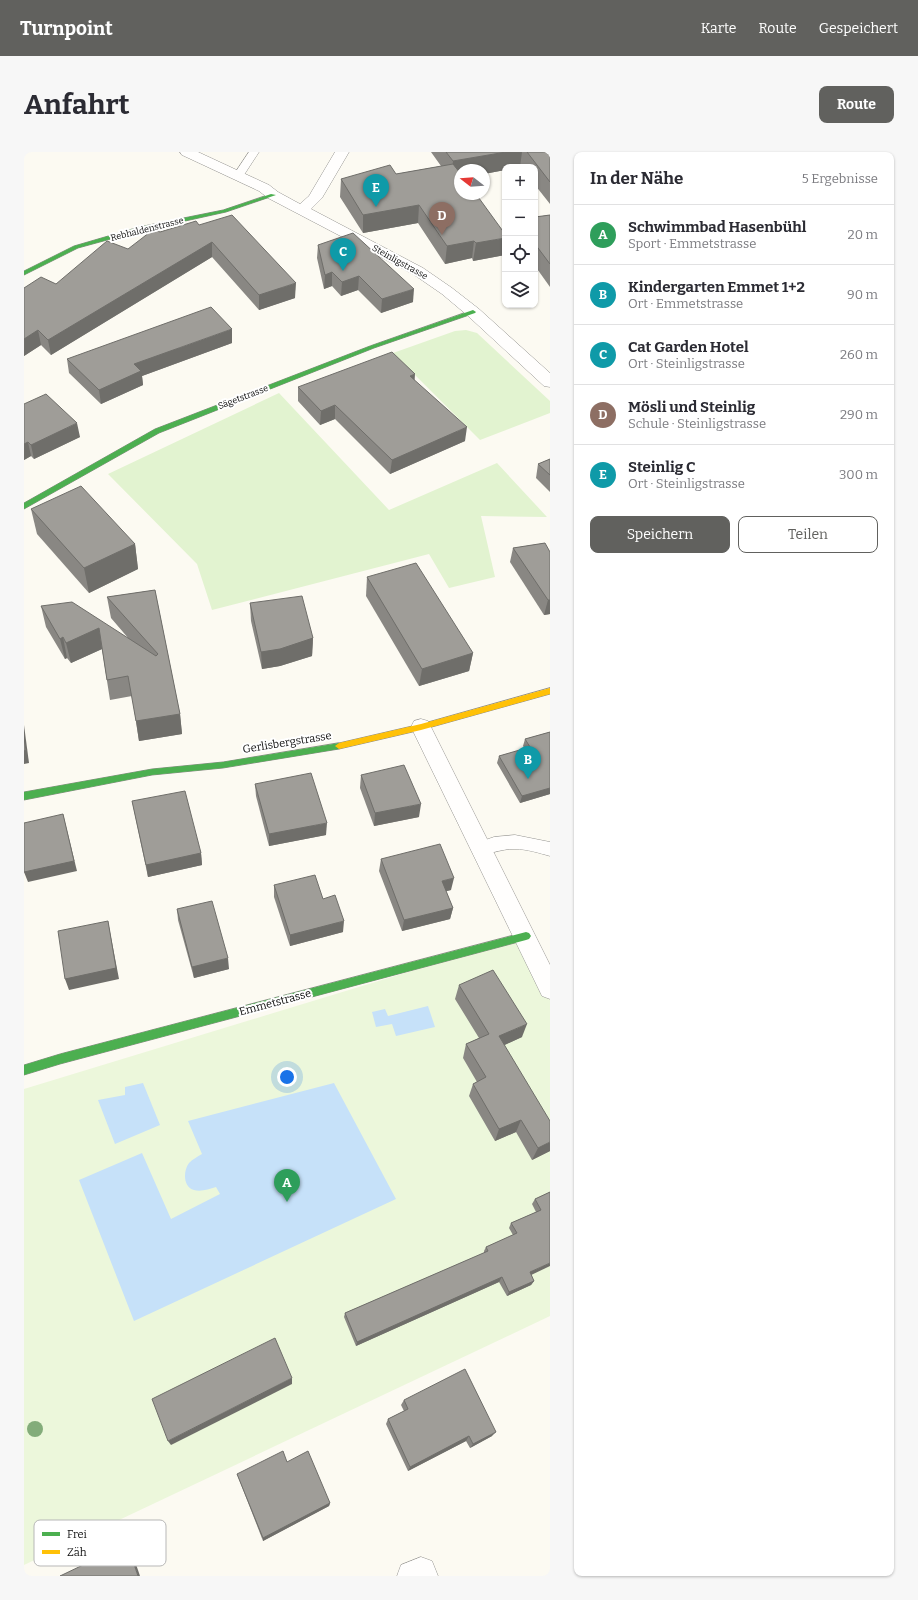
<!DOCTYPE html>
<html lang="de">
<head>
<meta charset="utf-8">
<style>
	:root { --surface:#fff; --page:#f7f7f7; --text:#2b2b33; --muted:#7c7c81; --line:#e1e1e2; --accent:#61615e }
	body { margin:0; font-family:Bitter,serif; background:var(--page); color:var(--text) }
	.controls { position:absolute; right:12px; top:12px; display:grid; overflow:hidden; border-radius:8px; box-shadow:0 1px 3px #0004 }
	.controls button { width:36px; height:36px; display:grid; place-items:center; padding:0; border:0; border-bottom:1px solid var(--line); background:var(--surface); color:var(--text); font:20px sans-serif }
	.compass { position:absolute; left:430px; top:12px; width:36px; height:36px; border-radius:50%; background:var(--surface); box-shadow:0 1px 3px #0004; rotate:287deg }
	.you { position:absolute; left:263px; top:925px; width:14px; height:14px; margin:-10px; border:3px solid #fff; border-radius:50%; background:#1a73e8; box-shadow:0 0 0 6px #1a73e833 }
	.badge { display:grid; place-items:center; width:26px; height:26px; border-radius:50%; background:var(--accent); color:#fff; font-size:13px; font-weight:700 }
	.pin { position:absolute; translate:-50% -33px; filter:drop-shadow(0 1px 2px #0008) }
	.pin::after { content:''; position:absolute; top:21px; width:14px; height:12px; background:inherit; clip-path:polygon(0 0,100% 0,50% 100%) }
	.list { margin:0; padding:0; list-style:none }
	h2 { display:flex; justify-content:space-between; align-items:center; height:52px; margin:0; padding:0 16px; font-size:17px }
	h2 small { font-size:13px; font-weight:400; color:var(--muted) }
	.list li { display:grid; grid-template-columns:26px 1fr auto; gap:12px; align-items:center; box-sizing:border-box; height:60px; padding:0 16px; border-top:1px solid var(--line) }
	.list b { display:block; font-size:15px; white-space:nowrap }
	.list p { margin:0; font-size:13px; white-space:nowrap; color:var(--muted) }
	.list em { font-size:13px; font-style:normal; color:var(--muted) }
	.actions { display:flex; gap:8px; padding:12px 16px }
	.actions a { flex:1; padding:9px 0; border:1px solid var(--accent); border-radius:8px; text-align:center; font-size:14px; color:var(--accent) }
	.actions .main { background:var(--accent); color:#fff }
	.icon { flex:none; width:22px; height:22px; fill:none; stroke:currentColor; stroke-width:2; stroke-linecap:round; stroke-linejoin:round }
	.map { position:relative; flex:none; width:526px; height:1424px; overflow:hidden; border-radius:8px }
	header { display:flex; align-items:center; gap:24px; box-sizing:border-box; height:56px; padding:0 20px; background:var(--accent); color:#fff }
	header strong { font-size:19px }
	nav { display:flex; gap:22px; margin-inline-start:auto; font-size:14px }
	.intro { display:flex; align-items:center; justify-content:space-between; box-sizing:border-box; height:96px; padding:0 24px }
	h1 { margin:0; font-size:28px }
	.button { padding:10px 18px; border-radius:8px; background:var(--accent); color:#fff; font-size:14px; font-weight:700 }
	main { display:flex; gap:24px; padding:0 24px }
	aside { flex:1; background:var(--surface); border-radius:8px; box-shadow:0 1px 3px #0004 }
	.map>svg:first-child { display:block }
	.green { fill:#e2f3d0 }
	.pitch { fill:#ecf7db }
	.water { fill:#c6e1f9 }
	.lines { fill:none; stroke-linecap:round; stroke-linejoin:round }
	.lane-casing { stroke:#959491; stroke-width:1 }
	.street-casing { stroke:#959491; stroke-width:1 }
	.fast-casing { stroke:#8c8b87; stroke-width:1 }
	.slow-casing { stroke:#8c8b87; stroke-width:1 }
	.lane { fill:#fffefd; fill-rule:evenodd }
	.street { fill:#fffefd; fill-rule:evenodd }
	.fast { fill:#4caf50; fill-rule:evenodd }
	.slow { fill:#ffc107; fill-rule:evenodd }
	.tree { fill:#83ac7a }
	.wall { fill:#898783 }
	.shaded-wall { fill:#6f6e6a }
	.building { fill:#9f9d98; stroke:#6f6e6a }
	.labels { text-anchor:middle; stroke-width:4; stroke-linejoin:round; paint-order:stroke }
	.far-street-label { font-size:9px; fill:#0e0e0e; stroke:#fff }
	.street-label { font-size:11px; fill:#0e0e0e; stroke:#fff }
	.key { fill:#fff; stroke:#b7b7b7; stroke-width:1 }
	.key-label { font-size:11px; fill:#0e0e0e }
</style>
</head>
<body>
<header>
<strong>Turnpoint</strong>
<nav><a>Karte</a><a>Route</a><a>Gespeichert</a></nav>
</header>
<div class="intro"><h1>Anfahrt</h1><a class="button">Route</a></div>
<main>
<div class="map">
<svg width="526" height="1424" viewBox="0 0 526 1424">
	<rect width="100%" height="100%" fill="#fcfaf2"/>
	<!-- green -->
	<g class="green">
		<polygon points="442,178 453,181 526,249 526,261 456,288 369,201 431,179"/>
		<polygon points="255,241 365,358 473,311 523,365 457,364 471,425 425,436 405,402 188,458 173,412 84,322"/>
	</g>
	<!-- pitch -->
	<polygon class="pitch" points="502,784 526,837 526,1164 0,1413 0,937"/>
	<!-- water -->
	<g class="water">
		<polygon points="404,854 411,875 372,884 368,872 352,875 348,860 361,857 364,864"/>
		<polygon points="119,931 136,973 91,992 74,948 101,943 101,935"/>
		<path d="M310,931L372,1047L110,1169L55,1028L118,1001L147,1067L196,1042L192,1035C185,1037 177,1040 170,1038C159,1035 159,1019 165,1011C169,1007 173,1005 178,1002L164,969Z"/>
	</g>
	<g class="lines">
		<!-- lane casing -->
		<g class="lane-casing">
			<g id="lane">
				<polygon points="225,0 235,0 218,26 210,26 209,24"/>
				<path d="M491,683L526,690V704C515,701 503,697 491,697C478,696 460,705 450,702L448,697L450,692L470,685Z"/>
			</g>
		</g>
		<!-- street casing -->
		<g class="street-casing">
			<g id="street">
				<polygon points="156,0 174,0 245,33 254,40 276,52 285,44 311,0 325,0 298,46 287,57 399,116 428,136 455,157 526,221 526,235 520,234 443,163 418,142 389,122 244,46 235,39 158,3"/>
				<polygon points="397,567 404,569 526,813 526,847 518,844 387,575 390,569"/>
				<polygon points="397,1405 408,1409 414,1424 373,1424 377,1413"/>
			</g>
		</g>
		<!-- fast casing -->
		<g class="fast-casing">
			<g id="fast">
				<polygon points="247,42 252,43 202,60 116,79 54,96 0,123 0,119 50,94 115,75 199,58"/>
				<polygon points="449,158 452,160 451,161 350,196 135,281 0,357 0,351 131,277 346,194"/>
				<polygon points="315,591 319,594 315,597 199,616 128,623 0,648 0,640 128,617 199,610"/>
				<polygon points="502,780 505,781 507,784 505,787 502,788 36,912 0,923 0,913 36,902"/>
			</g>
		</g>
		<!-- slow casing -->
		<g class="slow-casing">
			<polygon id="slow" points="526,536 526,542 397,578 315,597 311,594 315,591 397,572"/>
		</g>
		<!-- lane -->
		<use href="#lane" class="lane"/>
		<!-- street -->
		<use href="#street" class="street"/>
		<!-- fast -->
		<use href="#fast" class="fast"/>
		<!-- slow -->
		<use href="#slow" class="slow"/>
	</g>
	<!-- trees -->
	<circle class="tree" cx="11" cy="1277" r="8"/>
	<!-- wall -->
	<g class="wall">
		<polygon points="407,0 526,0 526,52 511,33 511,15 498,15 496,13 496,15 481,15 481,18 460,22 460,18 436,18 436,42 481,103 449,109 448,106 421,112 394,71 339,81 316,45 317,27 372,22 417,14"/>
		<polygon points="526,63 526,135 511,114 511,65"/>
		<polygon points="175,73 271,146 235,158 188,105 27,203 17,193 0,204 0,136 32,132 104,97 136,80"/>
		<polygon points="294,93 389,150 357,161 334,138 317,144 308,134 300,137 293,106"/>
		<polygon points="208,191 118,224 119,233 77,252 45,221 43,207"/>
		<polygon points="390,228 441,289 366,322 311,267 296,273 274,249 274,235"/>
		<polygon points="0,252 56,285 10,307 7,304 0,308"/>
		<polygon points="526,307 526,340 512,326 514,312"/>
		<polygon points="7,357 111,392 114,417 65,441 13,382"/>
		<polygon points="521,391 526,462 520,463 486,410 489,396"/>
		<polygon points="343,425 449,501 445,519 395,534 342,444"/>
		<polygon points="131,438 156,562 158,582 115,589 108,544 86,548 78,497 47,511 43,506 41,507 22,475 17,454 105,487 87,466 83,445"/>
		<polygon points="226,451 289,486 288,504 256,514 238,517 227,469"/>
		<polygon points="526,580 526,642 496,651 473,611 475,604 501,597 499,594 501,587"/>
		<polygon points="337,623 395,665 350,674 336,636"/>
		<polygon points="231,632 302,683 245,694 232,644"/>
		<polygon points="108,649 177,701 178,713 124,725"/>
		<polygon points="357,707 427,738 422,739 429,756 426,767 378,779 355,719"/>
		<polygon points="250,733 299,747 319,780 266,794 250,745"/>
		<polygon points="153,757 205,817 170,826 154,768"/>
		<polygon points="435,833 498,885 480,893 526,999 508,1008 492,980 471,989 445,944 449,932 453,930 439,906 442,892 455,886 431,847"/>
		<polygon points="526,1040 507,1123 510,1129 507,1133 483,1144 475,1130 332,1194 320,1165 321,1161 460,1101 460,1099 462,1095 489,1083 485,1076 487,1071 512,1060 508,1052 511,1047"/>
		<polygon points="380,1248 468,1284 446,1296 442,1289 384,1319 362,1272 364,1267 380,1259 377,1253"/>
		<polygon points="263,1310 306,1351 305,1354 239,1389 213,1322"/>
	</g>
	<!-- shaded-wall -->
	<g class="shaded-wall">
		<polygon points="482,0 498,0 496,15 481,15 481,18 460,22 460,18 436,18 436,26 427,28 429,9"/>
		<polygon points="395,53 394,71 339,81 339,63"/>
		<polygon points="481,86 481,103 449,109 452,91"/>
		<polygon points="450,89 448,106 421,112 423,94"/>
		<polygon points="188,90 188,105 27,203 24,188"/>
		<polygon points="308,120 308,134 300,137 301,123"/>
		<polygon points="335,124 334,138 317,144 318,130"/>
		<polygon points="272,131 271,146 235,158 235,143"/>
		<polygon points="390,137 389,150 357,161 358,147"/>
		<polygon points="208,177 208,191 118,224 119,233 77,252 75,238 110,212"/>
		<polygon points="14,178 17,193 0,204 0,187"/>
		<polygon points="391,222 390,237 386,224"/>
		<polygon points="311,253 311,267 296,273 297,259"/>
		<polygon points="53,271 56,285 10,307 7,293"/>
		<polygon points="443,275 441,289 366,322 368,308"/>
		<polygon points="4,290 7,304 0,308 0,292"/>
		<polygon points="111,392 114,417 65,441 60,416"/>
		<polygon points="524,448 526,448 526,462 520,463"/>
		<polygon points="75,476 78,497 47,511 42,491"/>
		<polygon points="39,485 43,506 41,507 36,487"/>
		<polygon points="289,486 288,504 256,514 238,517 237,500"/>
		<polygon points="449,501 445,519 395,534 398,517"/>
		<polygon points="156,562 158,582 115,589 112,569"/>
		<polygon points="0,573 5,611 0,612"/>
		<polygon points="526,636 526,642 496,651 498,644"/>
		<polygon points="397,652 395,665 350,674 351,661"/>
		<polygon points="39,662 53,719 4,730 0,720"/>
		<polygon points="303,671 302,683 245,694 245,682"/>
		<polygon points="177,701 178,713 124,725 122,713"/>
		<polygon points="430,726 427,738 415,741 418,729"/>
		<polygon points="429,756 426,767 378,779 380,768"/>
		<polygon points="84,769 86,780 95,827 45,838 41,827"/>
		<polygon points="320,769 319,780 266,794 266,783"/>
		<polygon points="204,806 205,817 170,826 168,815"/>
		<polygon points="503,872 498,885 470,898 475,884"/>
		<polygon points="497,968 492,980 471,989 475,977"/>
		<polygon points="526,990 526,999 508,1008 514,996"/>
		<polygon points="526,1111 526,1114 503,1125 506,1120"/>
		<polygon points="478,1125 475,1130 332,1194 333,1190"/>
		<polygon points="510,1129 507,1133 483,1144 485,1140"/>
		<polygon points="268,1226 268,1232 147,1293 144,1289"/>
		<polygon points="472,1280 468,1284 446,1296 449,1292"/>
		<polygon points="445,1284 442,1289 384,1319 386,1315"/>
		<polygon points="306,1351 305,1354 239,1389 239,1386"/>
		<polygon points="99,1380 102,1383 116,1424 114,1424"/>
	</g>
	<!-- building -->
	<g class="building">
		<polygon points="422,0 482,0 429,9"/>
		<polygon points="503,0 526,0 526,30"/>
		<polygon points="429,12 436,21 436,42 452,42 481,82 481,86 452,91 450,89 423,94 395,53 339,63 317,27 366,13 372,22"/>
		<polygon points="208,63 272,131 235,143 188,90 24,188 14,178 0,187 0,136 17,125 32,132 83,89 104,97 130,77 136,80 172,69 175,73"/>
		<polygon points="526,63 526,112 511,92 511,65"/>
		<polygon points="329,81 390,137 358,147 335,124 318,130 308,120 301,123 294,93"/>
		<polygon points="187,155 208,177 110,212 117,219 75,238 43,207"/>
		<polygon points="368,200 391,222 386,224 443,275 368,308 311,253 297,259 274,235"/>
		<polygon points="22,242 53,271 7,293 4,290 0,292 0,252"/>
		<polygon points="526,307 526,323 514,312"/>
		<polygon points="57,334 111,392 60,416 7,357"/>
		<polygon points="521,391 526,400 526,448 524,448 489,396"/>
		<polygon points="392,411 449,501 398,517 343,425"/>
		<polygon points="131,438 156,562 112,569 104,524 83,528 75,476 42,491 39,485 36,487 17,454 48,450 132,504 134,502 83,445"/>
		<polygon points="278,444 289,486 256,497 237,500 226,451"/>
		<polygon points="526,580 526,636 498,644 475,604 506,595 501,587"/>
		<polygon points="0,586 2,598 0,599"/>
		<polygon points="380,613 397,652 351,661 337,623"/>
		<polygon points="287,621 303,671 245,682 231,632"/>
		<polygon points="161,639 177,701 122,713 108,649"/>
		<polygon points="39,662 50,709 0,720 0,671"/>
		<polygon points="416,692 430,726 418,729 429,756 380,768 357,707"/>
		<polygon points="291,723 299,747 311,743 320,769 266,783 250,733"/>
		<polygon points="188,749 204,806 168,815 153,757"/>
		<polygon points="84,769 92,816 41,827 34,779"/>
		<polygon points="469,818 503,872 475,884 526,969 526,990 514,996 497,968 475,977 449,932 462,925 442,892 465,882 435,833"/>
		<polygon points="526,1040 526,1111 506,1120 510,1129 485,1140 478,1125 333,1190 321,1161 464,1099 462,1095 493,1081 487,1071 517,1058 511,1047"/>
		<polygon points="251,1186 268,1226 144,1289 128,1247"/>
		<polygon points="441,1217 472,1280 449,1292 445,1284 386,1315 364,1267 384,1257 380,1248"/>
		<polygon points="259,1299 263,1310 284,1299 306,1351 239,1386 213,1322"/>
		<polygon points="99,1380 114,1424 36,1424 59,1413 56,1402"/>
	</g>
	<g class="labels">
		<!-- far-street labels -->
		<g class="far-street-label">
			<text transform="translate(123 77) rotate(-14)" y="3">Rebhaldenstrasse</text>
			<text transform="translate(376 110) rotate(29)" y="3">Steinligstrasse</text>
			<text transform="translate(219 245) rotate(-21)" y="3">Sägetstrasse</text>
		</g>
		<!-- street labels -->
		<g class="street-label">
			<text transform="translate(263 590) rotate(-9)" y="4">Gerlisbergstrasse</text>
			<text transform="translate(251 850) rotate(-15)" y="4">Emmetstrasse</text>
		</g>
	</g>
	<!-- legend -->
	<rect x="10" y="1368" width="132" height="46" rx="6" class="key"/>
	<rect x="18" y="1380" width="18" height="4" fill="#4caf50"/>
	<rect x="18" y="1398" width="18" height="4" fill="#ffc107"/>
	<g class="key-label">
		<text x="43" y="1386">Frei</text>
		<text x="43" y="1404">Zäh</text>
	</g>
</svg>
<div class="controls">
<button>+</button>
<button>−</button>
<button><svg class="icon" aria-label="locate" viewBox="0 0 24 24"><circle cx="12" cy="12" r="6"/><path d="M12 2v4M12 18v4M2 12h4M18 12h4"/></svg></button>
<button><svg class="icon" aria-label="layers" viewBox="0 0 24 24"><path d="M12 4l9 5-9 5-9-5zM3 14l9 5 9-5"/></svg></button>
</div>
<svg class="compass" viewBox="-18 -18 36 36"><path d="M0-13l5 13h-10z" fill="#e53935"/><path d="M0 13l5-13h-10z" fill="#7c7c81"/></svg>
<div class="you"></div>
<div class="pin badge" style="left:263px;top:1050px;background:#2e9e5b">A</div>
<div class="pin badge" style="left:504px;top:627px;background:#0f9aa8">B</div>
<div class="pin badge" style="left:319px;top:119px;background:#0f9aa8">C</div>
<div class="pin badge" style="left:418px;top:83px;background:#8d6e63">D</div>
<div class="pin badge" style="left:352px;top:55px;background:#0f9aa8">E</div>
</div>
<aside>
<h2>In der Nähe<small>5 Ergebnisse</small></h2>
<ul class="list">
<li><span class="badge" style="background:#2e9e5b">A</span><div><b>Schwimmbad Hasenbühl</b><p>Sport · Emmetstrasse</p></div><em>20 m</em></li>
<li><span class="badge" style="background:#0f9aa8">B</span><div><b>Kindergarten Emmet 1+2</b><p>Ort · Emmetstrasse</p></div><em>90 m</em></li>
<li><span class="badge" style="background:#0f9aa8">C</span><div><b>Cat Garden Hotel</b><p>Ort · Steinligstrasse</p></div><em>260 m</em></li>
<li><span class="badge" style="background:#8d6e63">D</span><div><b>Mösli und Steinlig</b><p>Schule · Steinligstrasse</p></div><em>290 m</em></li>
<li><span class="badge" style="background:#0f9aa8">E</span><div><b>Steinlig C</b><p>Ort · Steinligstrasse</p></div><em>300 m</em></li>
</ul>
<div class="actions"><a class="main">Speichern</a><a>Teilen</a></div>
</aside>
</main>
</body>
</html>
